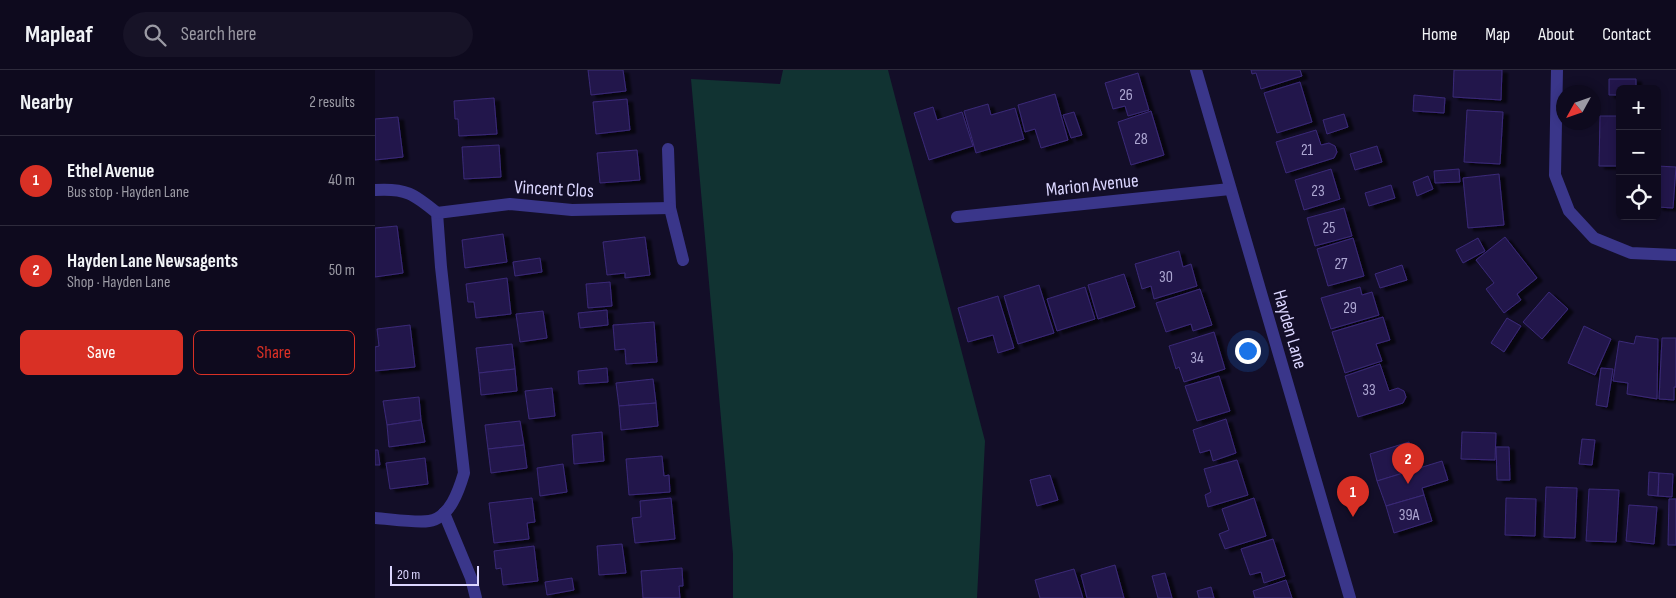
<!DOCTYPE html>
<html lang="en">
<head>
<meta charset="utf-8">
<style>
	:root { --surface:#0e0a1e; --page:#171327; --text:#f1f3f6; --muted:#9b9aa4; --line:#2e2b3c; --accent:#d93025 }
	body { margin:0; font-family:"Sofia Sans Condensed",sans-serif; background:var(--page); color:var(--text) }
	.controls { position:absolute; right:15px; top:15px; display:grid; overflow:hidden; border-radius:8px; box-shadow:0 2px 8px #0003 }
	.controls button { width:45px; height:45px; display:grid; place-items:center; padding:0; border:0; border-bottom:1px solid var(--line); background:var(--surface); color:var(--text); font:25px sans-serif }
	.compass { position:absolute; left:1181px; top:15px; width:45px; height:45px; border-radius:50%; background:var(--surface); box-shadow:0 2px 8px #0003; rotate:230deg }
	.scale { position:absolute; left:15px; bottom:12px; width:89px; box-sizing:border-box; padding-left:5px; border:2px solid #dbd6ff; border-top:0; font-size:14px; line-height:18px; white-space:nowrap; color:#dbd6ff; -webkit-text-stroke:4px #130e28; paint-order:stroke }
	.you { position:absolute; left:872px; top:280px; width:18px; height:18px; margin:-12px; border:4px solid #fff; border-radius:50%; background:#1a73e8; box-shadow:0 0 0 8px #1a73e833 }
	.badge { display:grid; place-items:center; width:32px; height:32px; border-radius:50%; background:var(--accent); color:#fff; font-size:16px; font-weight:700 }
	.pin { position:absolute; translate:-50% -41px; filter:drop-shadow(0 1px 2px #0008) }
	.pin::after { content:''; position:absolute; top:26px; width:18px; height:15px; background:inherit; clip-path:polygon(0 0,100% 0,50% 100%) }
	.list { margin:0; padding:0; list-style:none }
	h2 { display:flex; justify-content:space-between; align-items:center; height:65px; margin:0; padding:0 20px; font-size:21px }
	h2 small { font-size:16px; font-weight:400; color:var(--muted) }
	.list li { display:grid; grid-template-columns:32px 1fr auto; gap:15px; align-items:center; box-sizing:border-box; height:90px; padding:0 20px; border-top:1px solid var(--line) }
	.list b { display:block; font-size:19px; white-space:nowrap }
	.list p { margin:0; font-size:16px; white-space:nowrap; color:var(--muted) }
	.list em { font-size:16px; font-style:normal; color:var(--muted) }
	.actions { display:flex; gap:10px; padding:15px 20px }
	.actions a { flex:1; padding:11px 0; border:1px solid var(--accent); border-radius:8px; text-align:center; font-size:18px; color:var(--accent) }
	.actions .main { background:var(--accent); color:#fff }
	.icon { flex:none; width:28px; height:28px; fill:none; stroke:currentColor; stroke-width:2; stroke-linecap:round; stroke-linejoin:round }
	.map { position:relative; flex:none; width:1301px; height:528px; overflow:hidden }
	header { display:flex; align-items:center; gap:30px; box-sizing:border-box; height:70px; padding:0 25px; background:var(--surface); border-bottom:1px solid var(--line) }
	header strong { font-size:24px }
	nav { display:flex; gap:28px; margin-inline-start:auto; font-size:18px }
	.search { width:350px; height:45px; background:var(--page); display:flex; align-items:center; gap:12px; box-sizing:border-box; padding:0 18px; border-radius:28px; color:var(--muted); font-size:19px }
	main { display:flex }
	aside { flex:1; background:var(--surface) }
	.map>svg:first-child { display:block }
	.green { fill:#113332 }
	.building { fill:#24194b; stroke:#3a2978; filter:url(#shadow) }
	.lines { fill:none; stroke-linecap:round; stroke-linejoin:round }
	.minor { stroke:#3a368a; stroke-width:12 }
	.labels { text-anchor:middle; stroke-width:4; stroke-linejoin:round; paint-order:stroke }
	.number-label { font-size:16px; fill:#ada7d2 }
	.street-label { font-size:19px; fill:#dbd6ff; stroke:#130e28 }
</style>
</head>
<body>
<header>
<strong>Mapleaf</strong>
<div class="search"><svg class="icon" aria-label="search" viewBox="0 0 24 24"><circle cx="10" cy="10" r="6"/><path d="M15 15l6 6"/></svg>Search here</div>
<nav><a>Home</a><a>Map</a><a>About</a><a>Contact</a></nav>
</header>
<main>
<aside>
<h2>Nearby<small>2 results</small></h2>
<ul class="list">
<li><span class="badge">1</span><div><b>Ethel Avenue</b><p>Bus stop · Hayden Lane</p></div><em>40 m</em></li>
<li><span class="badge">2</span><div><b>Hayden Lane Newsagents</b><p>Shop · Hayden Lane</p></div><em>50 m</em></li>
</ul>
<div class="actions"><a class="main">Save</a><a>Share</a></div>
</aside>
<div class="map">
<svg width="1301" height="528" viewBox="0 0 1301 528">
	<defs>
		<filter id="shadow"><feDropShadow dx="5.5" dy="3" stdDeviation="1" flood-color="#0009"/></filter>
	</defs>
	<rect width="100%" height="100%" fill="#130e28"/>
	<!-- green -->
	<polygon class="green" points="408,0 513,0 610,371 602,528 358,528 358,484 316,9 405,14"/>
	<!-- building -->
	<g class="building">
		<polygon points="213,0 248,0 251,21 216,25"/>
		<polygon points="876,0 925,0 927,6 886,19 881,3 877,4"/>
		<polygon points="1079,0 1127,0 1126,30 1078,27"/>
		<polygon points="763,3 774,40 753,46 750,36 738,39 730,13"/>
		<polygon points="1234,9 1261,9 1261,19 1245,19 1245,25 1234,25"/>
		<polygon points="925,12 937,52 902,63 889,23"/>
		<polygon points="680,24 693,70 666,78 660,59 650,62 643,35"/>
		<polygon points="1039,25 1070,28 1069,43 1038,41"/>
		<polygon points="119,28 122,64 84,66 83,49 80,49 79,31"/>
		<polygon points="252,29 255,60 221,64 218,32"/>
		<polygon points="613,34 616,45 640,38 649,69 601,83 589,41"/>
		<polygon points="558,37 562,50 587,42 598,76 554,90 539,43"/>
		<polygon points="1092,40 1128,42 1125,94 1089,92"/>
		<polygon points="776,41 789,85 756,95 743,52"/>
		<polygon points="699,42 707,65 696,68 688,45"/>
		<polygon points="969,44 973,57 952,64 948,50"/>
		<polygon points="1225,46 1245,46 1245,96 1224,96"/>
		<polygon points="23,47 28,87 0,90 0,49"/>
		<polygon points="941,60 946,75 954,73 960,76 962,82 959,88 911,103 901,72"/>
		<polygon points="124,75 126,107 89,109 87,77"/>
		<polygon points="1002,76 1007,92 980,100 975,84"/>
		<polygon points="262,80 265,110 225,113 222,83"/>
		<polygon points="1282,96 1301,97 1298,138 1282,137"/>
		<polygon points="956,99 965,129 929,140 920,110"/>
		<polygon points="1084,99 1085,112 1060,113 1059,101"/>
		<polygon points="1124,104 1129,155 1093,158 1088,108"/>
		<polygon points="1053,106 1058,119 1042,126 1038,112"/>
		<polygon points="1016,115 1020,128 994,136 990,123"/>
		<polygon points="969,138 977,166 940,176 932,148"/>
		<polygon points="22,156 28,203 0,207 0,158"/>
		<polygon points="128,164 132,192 90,198 87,170"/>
		<polygon points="270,167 275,205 250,208 250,203 232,205 228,172"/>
		<polygon points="1130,167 1162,208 1142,224 1146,230 1129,243 1111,219 1119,213 1101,190"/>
		<polygon points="978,168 989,206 953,216 942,179"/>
		<polygon points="1103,168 1110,181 1088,193 1081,180"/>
		<polygon points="804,181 808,197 816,194 822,216 779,229 776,216 767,219 760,194"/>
		<polygon points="165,188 167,202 140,206 138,192"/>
		<polygon points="1027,195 1032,210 1005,218 1000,204"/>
		<polygon points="749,204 760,237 723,249 713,215"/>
		<polygon points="132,208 136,244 101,248 99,232 93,232 91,214"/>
		<polygon points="235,212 237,236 213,238 211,214"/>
		<polygon points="664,215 679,263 643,274 629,226"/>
		<polygon points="710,217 720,249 682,261 672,229"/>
		<polygon points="985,217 987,225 997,222 1004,245 956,259 946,228"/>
		<polygon points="825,219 837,255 818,261 816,254 791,262 781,233"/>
		<polygon points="1174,222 1193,239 1167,269 1148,252"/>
		<polygon points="623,226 639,278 623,283 618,265 593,272 583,238"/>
		<polygon points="232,240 233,255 205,258 203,243"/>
		<polygon points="168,241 172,268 145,272 141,244"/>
		<polygon points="1008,247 1015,270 1001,274 1007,291 970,303 957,262"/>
		<polygon points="1132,248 1146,256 1129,282 1116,273"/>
		<polygon points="279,252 282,292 251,294 250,279 240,280 238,255"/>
		<polygon points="35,255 40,297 0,301 0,277 4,276 2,259"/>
		<polygon points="1209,256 1236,269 1220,305 1193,293"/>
		<polygon points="839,262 850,299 809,312 804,297 801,299 794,276"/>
		<polygon points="1261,266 1283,269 1282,329 1252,324 1253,313 1238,311 1244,271 1259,274"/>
		<polygon points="1287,268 1301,268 1301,317 1299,317 1299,330 1284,329"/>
		<polygon points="137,274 140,299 104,303 101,278"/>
		<polygon points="1005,294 1014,321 1023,318 1029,321 1031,327 1028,333 983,347 970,306"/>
		<polygon points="232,298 233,312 204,314 203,301"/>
		<polygon points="1226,298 1238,299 1232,337 1221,335"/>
		<polygon points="140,299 142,321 106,325 104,303"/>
		<polygon points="844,306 855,341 822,351 810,316"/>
		<polygon points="278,309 281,333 244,336 241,313"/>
		<polygon points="177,318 180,346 154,349 150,321"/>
		<polygon points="44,327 46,350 12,355 8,331"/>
		<polygon points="281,333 283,356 246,360 244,336"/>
		<polygon points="851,349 861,383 838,391 835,380 825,383 818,360"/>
		<polygon points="46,350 50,372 14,377 12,355"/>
		<polygon points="145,351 149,375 113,379 110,355"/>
		<polygon points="227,362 229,391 199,394 197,365"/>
		<polygon points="1087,362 1121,363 1120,390 1086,389"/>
		<polygon points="1207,369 1220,370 1217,395 1204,394"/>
		<polygon points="1034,372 1042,399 1002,411 995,384"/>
		<polygon points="149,375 152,398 116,403 113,379"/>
		<polygon points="1121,377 1134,377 1135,410 1122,410"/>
		<polygon points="0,380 3,380 5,395 0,395"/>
		<polygon points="287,386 289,406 294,405 295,422 254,425 251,389"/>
		<polygon points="50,388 53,414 15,419 11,393"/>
		<polygon points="862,390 873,425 833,437 830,425 836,422 829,399"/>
		<polygon points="1067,391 1073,410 1047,418 1049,425 1011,436 1002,411"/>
		<polygon points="188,394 192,422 165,426 162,398"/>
		<polygon points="1274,402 1284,403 1283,426 1273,425"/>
		<polygon points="1284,403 1298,404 1297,427 1283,426"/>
		<polygon points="675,405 683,430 662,436 655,410"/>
		<polygon points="1171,417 1202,418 1200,468 1169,467"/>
		<polygon points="1214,419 1244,420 1241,472 1211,471"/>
		<polygon points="1049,425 1057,451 1019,463 1011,436"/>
		<polygon points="157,428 160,452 152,453 154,469 119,473 114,433"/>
		<polygon points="296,428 300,469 260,473 257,448 266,447 265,431"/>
		<polygon points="879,428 891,466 850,479 844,464 854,460 847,439"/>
		<polygon points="1131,428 1161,429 1160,466 1130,465"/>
		<polygon points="1294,429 1301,429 1301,475 1293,475"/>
		<polygon points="1254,435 1282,437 1279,474 1251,471"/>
		<polygon points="898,469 910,506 889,513 886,502 875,505 866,479"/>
		<polygon points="247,474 251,503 224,505 222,476"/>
		<polygon points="159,476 163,511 128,515 126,498 121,499 119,481"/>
		<polygon points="740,495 749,528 712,528 706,505"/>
		<polygon points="307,498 308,516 304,516 305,528 268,528 266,501"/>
		<polygon points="699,499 708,528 665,528 660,510"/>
		<polygon points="790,503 797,528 783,528 777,506"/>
		<polygon points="197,508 199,520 172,525 170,512"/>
		<polygon points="911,510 917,528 880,528 878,521"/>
		<polygon points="836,517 839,528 824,528 822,521"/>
	</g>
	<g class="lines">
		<!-- minor -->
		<g class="minor">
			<polyline points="821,0 975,528"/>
			<polyline points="1182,0 1180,105 1194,141 1219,168 1256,183 1301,185"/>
			<polyline points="293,79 295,138 308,190"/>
			<path d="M0,120C31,118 39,124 62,143L66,197L89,403C84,420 75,448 54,451C41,453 15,449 0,448"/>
			<polyline points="62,143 135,134 197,140 295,138"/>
			<polyline points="582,147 855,119"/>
			<polyline points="69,443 96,508 101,528"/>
		</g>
	</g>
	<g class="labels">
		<!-- number labels -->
		<g class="number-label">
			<text x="751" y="30">26</text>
			<text x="766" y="74">28</text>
			<text x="932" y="85">21</text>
			<text x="943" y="126">23</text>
			<text x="954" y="163">25</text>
			<text x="966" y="199">27</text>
			<text x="791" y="212">30</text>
			<text x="975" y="243">29</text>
			<text x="822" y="293">34</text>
			<text x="994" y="325">33</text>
			<text x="1034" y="450">39A</text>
		</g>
		<!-- street labels -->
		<g class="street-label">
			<text transform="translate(717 114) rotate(-6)" y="7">Marion Avenue</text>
			<text transform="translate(179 118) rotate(3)" y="7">Vincent Clos</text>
			<text transform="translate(916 259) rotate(74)" y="7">Hayden Lane</text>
		</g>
	</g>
</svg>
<div class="controls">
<button>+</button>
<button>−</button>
<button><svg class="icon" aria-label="locate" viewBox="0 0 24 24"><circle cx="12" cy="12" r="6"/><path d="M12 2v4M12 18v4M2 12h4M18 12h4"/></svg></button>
</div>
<svg class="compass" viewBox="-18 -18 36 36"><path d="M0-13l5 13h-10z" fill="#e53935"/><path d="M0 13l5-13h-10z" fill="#9b9aa4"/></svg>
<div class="scale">20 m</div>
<div class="you"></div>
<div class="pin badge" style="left:978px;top:447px">1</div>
<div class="pin badge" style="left:1033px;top:414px">2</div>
</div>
</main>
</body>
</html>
